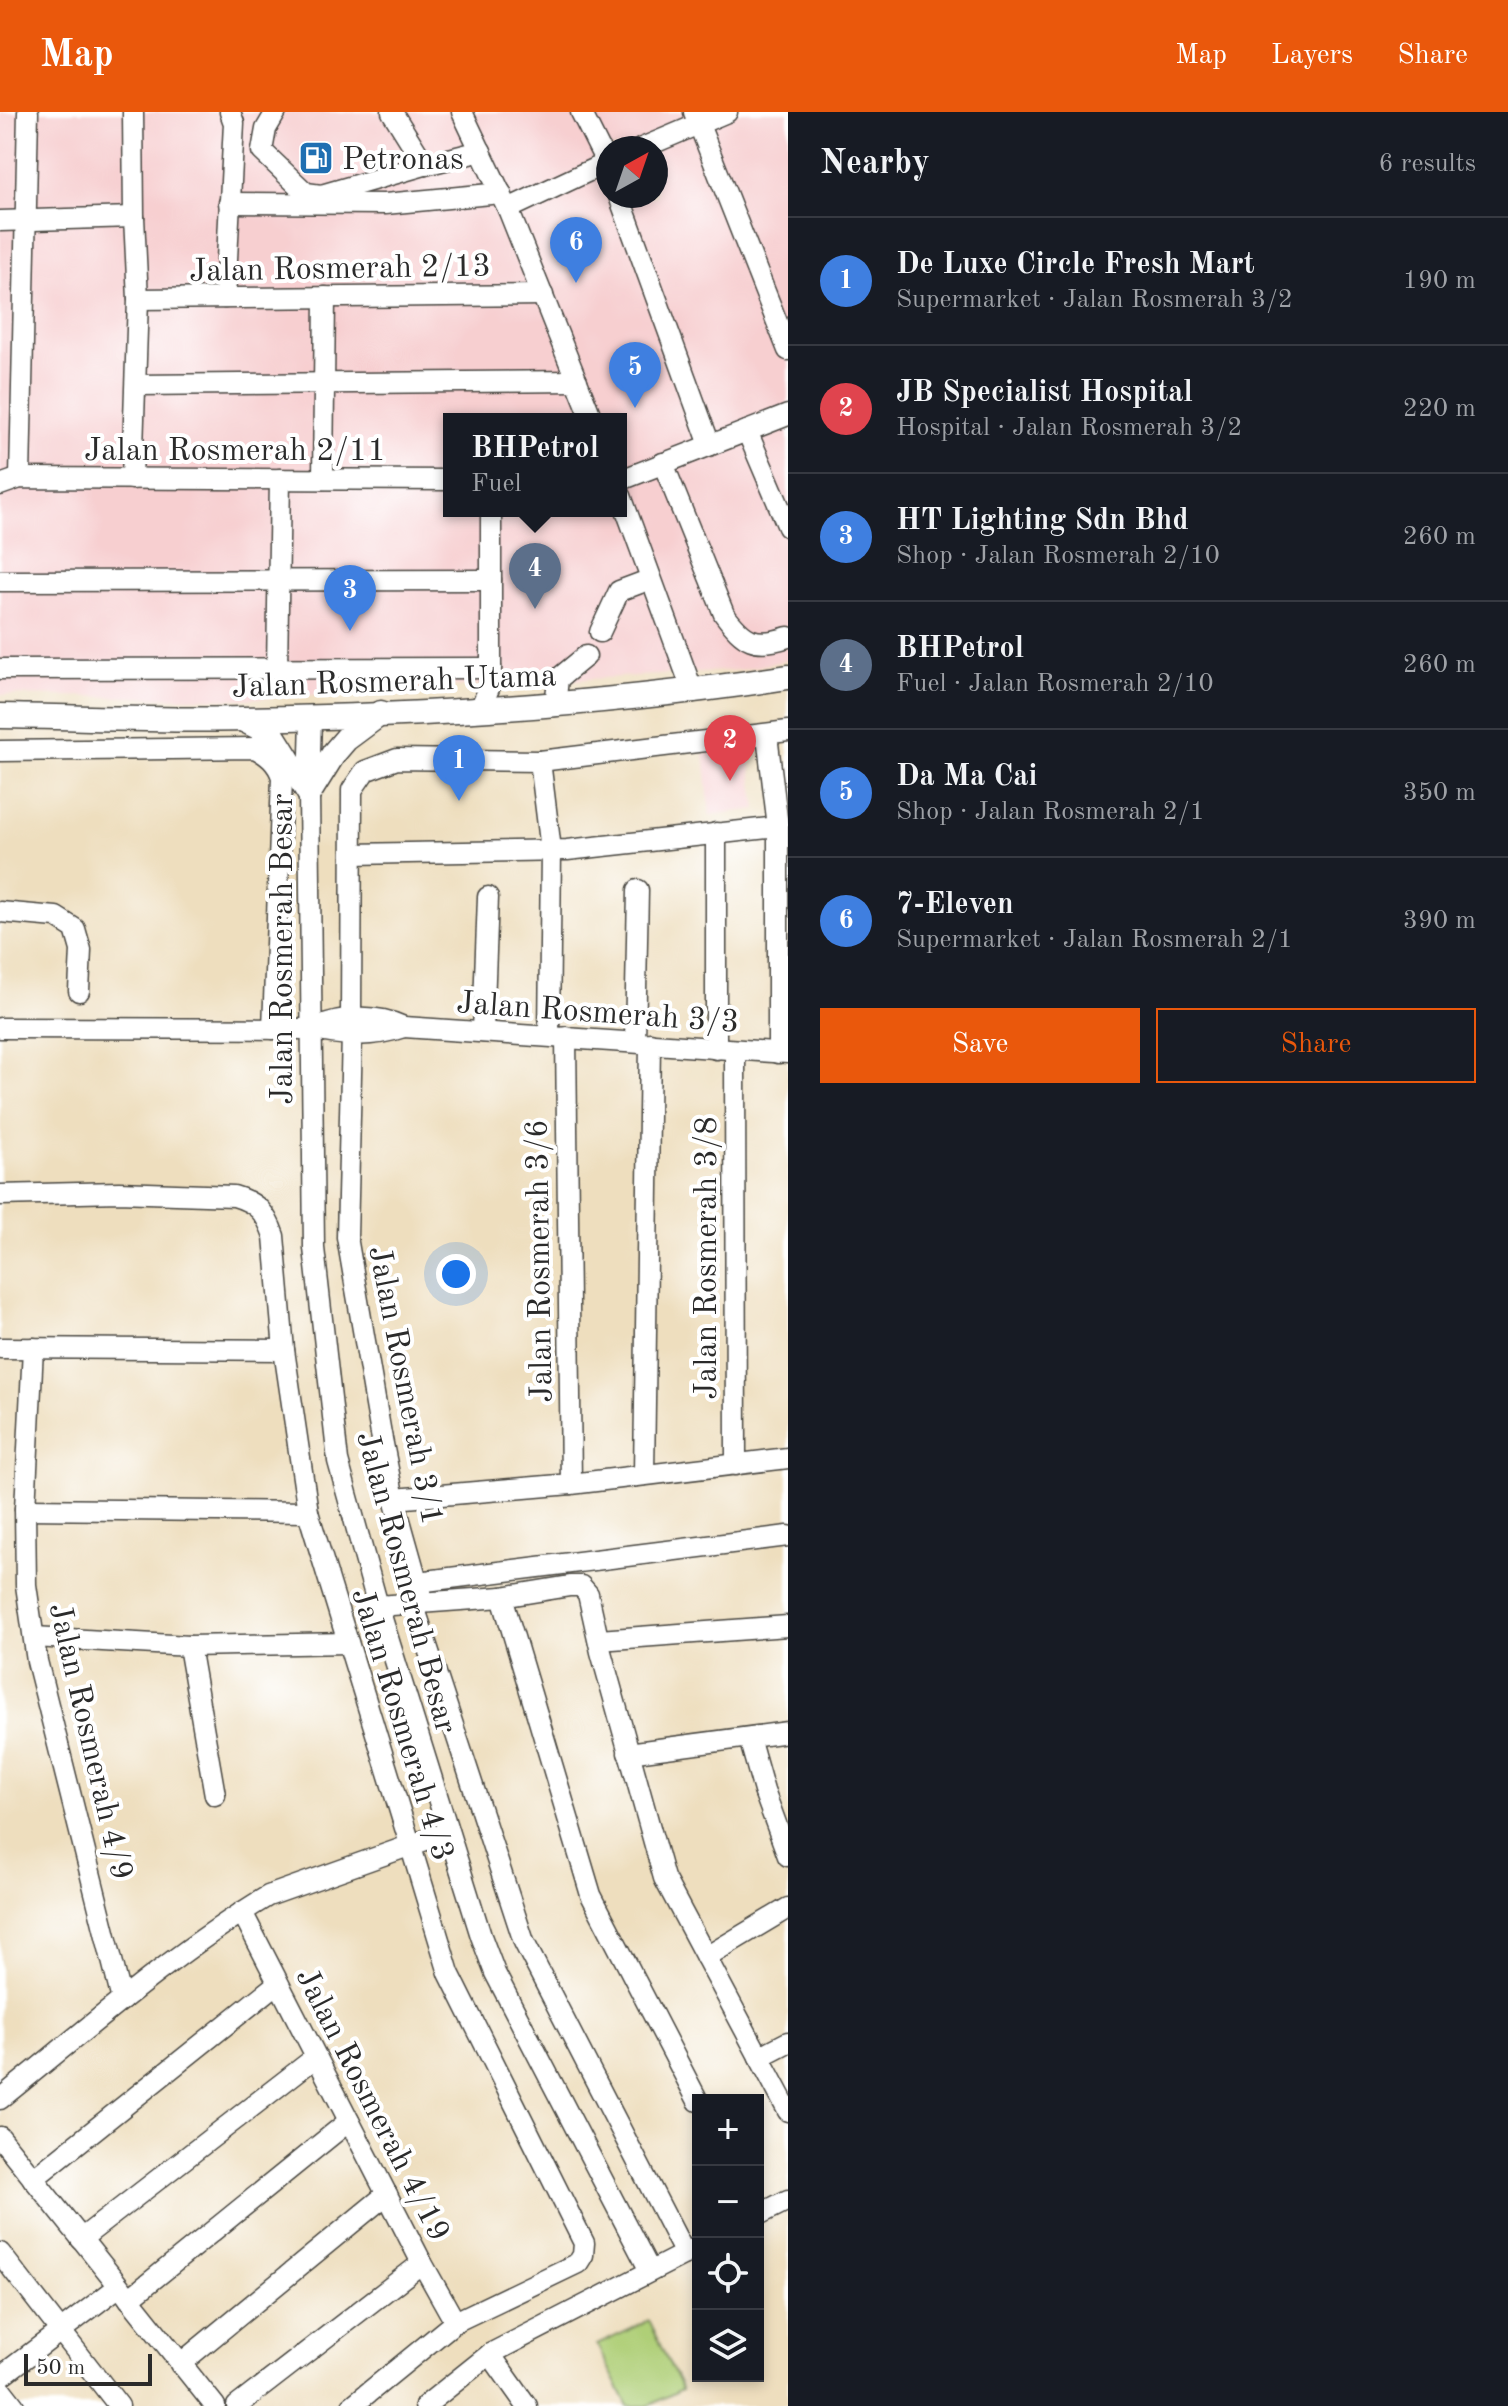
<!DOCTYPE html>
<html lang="en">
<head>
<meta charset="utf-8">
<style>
	:root { --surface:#171b24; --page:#20242c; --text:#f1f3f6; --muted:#9ea1a6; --line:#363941; --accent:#ea580c }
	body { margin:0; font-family:"Old Standard TT",serif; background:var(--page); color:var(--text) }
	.controls { position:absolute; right:24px; bottom:24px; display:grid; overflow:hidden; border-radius:0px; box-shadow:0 4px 12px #0003 }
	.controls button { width:72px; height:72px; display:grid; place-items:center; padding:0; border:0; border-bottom:2px solid var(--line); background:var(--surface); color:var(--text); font:40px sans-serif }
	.compass { position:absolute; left:596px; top:24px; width:72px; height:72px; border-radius:50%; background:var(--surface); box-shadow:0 4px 12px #0003; rotate:40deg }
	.scale { position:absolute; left:24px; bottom:20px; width:128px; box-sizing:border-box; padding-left:8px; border:4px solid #2b2b2b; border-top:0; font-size:22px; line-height:28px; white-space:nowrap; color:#2b2b2b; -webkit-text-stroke:6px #fff; paint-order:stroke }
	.you { position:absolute; left:456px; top:1162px; width:28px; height:28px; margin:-20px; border:6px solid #fff; border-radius:50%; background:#1a73e8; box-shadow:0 0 0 12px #1a73e833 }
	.badge { display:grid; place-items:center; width:52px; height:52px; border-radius:50%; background:var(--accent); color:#fff; font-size:26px; font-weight:700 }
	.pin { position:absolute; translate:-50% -66px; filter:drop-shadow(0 2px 4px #0008) }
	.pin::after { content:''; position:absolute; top:42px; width:28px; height:24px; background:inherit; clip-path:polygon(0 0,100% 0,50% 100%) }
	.popup { position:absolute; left:443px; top:301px; width:184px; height:104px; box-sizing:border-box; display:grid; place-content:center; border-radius:0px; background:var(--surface); filter:drop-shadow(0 2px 6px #0005); font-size:26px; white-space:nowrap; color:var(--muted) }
	.popup b { font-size:30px; color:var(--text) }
	.popup::after { content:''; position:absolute; left:50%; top:100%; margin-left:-16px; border:16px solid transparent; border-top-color:var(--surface) }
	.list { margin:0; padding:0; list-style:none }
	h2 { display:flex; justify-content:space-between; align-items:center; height:104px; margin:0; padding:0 32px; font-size:34px }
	h2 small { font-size:26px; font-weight:400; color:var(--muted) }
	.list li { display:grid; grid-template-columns:52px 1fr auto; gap:24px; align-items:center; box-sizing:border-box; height:128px; padding:0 32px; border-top:2px solid var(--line) }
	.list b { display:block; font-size:30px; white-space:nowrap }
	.list p { margin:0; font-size:26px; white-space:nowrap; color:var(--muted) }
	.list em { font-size:26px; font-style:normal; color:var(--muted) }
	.actions { display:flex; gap:16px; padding:24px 32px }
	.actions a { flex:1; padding:18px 0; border:2px solid var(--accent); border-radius:0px; text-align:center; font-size:28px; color:var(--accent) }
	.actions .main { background:var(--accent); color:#fff }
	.icon { flex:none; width:44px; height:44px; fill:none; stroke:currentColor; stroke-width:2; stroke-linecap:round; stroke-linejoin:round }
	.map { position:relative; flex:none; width:788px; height:2294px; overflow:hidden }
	header { display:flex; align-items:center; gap:48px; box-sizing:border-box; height:112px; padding:0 40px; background:var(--accent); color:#fff }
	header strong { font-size:38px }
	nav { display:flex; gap:44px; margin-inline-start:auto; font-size:28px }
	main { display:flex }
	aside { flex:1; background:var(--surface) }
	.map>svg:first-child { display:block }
	.built { fill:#f7cfd0; fill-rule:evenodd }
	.green { fill:#afcf77; stroke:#6d7d51; stroke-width:2 }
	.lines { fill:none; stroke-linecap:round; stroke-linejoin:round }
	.minor-casing { stroke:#484641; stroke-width:23 }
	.major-casing { stroke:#484641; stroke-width:27 }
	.minor { stroke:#fff; stroke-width:20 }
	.major { stroke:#fff; stroke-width:24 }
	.labels { text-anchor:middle; stroke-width:8; stroke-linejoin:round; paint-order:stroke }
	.poi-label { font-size:32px; fill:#2b2b2b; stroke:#fff; text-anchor:start }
	.street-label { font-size:32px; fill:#2b2b2b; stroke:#fff }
</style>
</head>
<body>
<header>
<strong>Map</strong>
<nav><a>Map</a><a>Layers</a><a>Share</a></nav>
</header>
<main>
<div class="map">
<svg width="788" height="2294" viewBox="0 0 788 2294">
	<rect width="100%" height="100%" fill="#fff"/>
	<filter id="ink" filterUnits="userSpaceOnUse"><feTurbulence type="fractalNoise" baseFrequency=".0125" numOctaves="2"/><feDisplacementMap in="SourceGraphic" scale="16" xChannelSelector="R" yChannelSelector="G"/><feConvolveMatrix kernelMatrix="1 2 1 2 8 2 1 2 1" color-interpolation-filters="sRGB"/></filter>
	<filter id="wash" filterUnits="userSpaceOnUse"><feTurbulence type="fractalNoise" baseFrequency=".006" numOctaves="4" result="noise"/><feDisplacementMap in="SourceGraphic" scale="32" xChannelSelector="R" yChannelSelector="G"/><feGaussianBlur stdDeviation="1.8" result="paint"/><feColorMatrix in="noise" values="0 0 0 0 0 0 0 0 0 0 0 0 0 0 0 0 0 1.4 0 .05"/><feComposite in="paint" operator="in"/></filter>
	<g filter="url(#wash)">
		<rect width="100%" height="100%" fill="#eedebe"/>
		<!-- built -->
		<g class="built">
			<path d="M0,0H788V548L741,558L244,587L0,583ZM608,36H656V84H608ZM449,307H621V399H449Z"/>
			<polygon points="748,635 757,697 710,703 704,641"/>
		</g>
		<!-- green -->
		<polygon class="green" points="648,2209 682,2277 648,2294 628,2294 597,2233"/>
	</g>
	<g filter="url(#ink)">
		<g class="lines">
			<!-- minor casing -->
			<g class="minor-casing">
				<g id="minor">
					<polyline points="276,0 266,17 262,39 306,81 321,83 425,53"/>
					<polyline points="392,0 425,53 481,39"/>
					<polyline points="462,0 508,97 592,307"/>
					<polyline points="581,0 608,54"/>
					<polyline points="694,0 788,238"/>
					<polyline points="642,36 727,0"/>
					<polyline points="619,84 710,333"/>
					<polyline points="229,91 385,92 501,81"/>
					<polyline points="508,97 608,50"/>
					<polyline points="0,109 134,105"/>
					<polyline points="225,186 234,11 230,0"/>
					<polyline points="138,187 543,183"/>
					<polyline points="137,273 577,269"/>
					<polyline points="747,319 788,415"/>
					<path d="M663,351L724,502C744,529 755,536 788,525"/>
					<polyline points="20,366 28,0"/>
					<polyline points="132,367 138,187 134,105 133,0"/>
					<polyline points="323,367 325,185"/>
					<polyline points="621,368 788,303"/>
					<polyline points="0,373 20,366 449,368"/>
					<polyline points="621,384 693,580"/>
					<polyline points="0,469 491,468"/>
					<polyline points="600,520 619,479 651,467"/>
					<polyline points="0,557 491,556"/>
					<polyline points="277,557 280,367"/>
					<polyline points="555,594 558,567 586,544"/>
					<polyline points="479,599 490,574 491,556 491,399"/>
					<polyline points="311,604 309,681 314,1136 338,1349 378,1494 481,1824 495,1861 650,2159"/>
					<polyline points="767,623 778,715 778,941"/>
					<path d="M0,639L255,636C268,643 277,650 282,665L273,917"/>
					<polyline points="540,649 551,738 549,924"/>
					<polyline points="716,721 716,937"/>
					<polyline points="352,742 567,738 778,715"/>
					<polyline points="0,800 56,805 75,817 81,838 79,879"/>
					<polyline points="351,905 352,678 365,659 397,647 540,649 788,619"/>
					<path d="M0,916L311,917C341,925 375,925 404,915"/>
					<path d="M311,917C342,904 373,901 404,915L788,941"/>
					<polyline points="483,920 488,785"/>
					<polyline points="352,922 347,1125 381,1322 394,1387 423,1490"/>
					<polyline points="566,925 571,1372"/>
					<polyline points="635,930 638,778"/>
					<polyline points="735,939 736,1353"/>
					<path d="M0,1083L119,1080L234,1084C258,1091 266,1101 274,1124L284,1238L308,1400L410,1732L449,1861L584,2131L583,2143L578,2151L455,2210L352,2294"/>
					<polyline points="0,1236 284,1238"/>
					<polyline points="33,1236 25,1397 26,1473 37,1549 122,1888"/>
					<polyline points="644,1362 650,931"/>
					<polyline points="394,1387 571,1372 788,1346"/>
					<polyline points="25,1397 308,1400"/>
					<polyline points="418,1470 788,1424"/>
					<polyline points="502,1485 591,1783 698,1989"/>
					<polyline points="413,1491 524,1830 685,2142"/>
					<polyline points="378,1494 502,1485 570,1474 581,1474 588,1482 601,1540 664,1766 788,1999"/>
					<polyline points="34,1525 189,1534 348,1531"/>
					<polyline points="599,1528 788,1514"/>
					<polyline points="189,1534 215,1683"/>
					<polyline points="749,1626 764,1679 788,1744"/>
					<polyline points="628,1641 788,1620"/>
					<polyline points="242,1800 422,2151 455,2210"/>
					<polyline points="706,1845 788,1796"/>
					<polyline points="759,1945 788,1930"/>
					<path d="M0,1987C86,1918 173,1841 268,1784L448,1720"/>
					<polyline points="0,2025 215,2294"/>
					<polyline points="33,2067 278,1871"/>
					<polyline points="758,2103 788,2088"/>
					<polyline points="81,2127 316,1945"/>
					<polyline points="0,2141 119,2294"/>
					<polyline points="129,2187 349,2009"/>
					<polyline points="490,2242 527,2294"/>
					<polyline points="180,2252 387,2082"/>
					<polyline points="0,2265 118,2175"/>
					<polyline points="0,2276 14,2294"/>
					<polyline points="237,2294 422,2151"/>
					<polyline points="425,2294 490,2242 698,2135"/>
				</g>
			</g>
			<!-- major casing -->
			<g class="major-casing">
				<g id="major">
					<path d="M0,604C81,605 162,609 243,607C426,604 607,593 788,565"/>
					<polyline points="244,608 272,622 309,681 334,641 346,627 381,601"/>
				</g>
			</g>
			<!-- minor -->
			<use href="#minor" class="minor"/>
			<!-- major -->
			<use href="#major" class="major"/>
		</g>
	</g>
	<!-- icons -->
	<defs>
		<g id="fuel-square" transform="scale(1.8)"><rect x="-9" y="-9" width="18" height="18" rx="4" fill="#1f6fb2" stroke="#fff"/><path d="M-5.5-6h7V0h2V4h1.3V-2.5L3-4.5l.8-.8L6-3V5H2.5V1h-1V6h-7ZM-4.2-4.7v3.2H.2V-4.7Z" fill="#fff"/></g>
	</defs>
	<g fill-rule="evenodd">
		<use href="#fuel-square" x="316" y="46"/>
	</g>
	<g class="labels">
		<!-- poi labels -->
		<g class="poi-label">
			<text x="342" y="57">Petronas</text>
		</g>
		<!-- street labels -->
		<g class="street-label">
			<text transform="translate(340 155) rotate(-1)" y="11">Jalan Rosmerah 2/13</text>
			<text x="235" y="348">Jalan Rosmerah 2/11</text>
			<text transform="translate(394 568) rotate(-2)" y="11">Jalan Rosmerah Utama</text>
			<text transform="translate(281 837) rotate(-90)" y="11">Jalan Rosmerah Besar</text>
			<text transform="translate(598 899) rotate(4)" y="11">Jalan Rosmerah 3/3</text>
			<text transform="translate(705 1146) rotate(-90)" y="11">Jalan Rosmerah 3/8</text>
			<text transform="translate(538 1149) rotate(-91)" y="11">Jalan Rosmerah 3/6</text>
			<text transform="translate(407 1273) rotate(79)" y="11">Jalan Rosmerah 3/1</text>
			<text transform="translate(408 1470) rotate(75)" y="11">Jalan Rosmerah Besar</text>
			<text transform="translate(404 1612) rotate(73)" y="11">Jalan Rosmerah 4/3</text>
			<text transform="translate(92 1629) rotate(77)" y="11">Jalan Rosmerah 4/9</text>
			<text transform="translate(374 1992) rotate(63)" y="11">Jalan Rosmerah 4/19</text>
		</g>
	</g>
</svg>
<div class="controls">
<button>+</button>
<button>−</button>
<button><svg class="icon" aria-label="locate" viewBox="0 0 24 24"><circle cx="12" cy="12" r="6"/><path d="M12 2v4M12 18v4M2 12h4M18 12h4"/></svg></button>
<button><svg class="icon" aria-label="layers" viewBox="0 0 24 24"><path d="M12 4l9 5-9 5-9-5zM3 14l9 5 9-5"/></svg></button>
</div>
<svg class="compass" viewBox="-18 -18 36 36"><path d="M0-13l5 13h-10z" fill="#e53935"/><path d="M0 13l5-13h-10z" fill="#9ea1a6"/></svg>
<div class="scale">50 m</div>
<div class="you"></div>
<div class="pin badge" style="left:459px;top:689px;background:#3f7fe0">1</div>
<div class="pin badge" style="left:730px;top:669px;background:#e0444e">2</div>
<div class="pin badge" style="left:350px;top:519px;background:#3f7fe0">3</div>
<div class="pin badge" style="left:535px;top:497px;background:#5c6f8a">4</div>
<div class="popup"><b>BHPetrol</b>Fuel</div>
<div class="pin badge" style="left:635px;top:296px;background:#3f7fe0">5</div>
<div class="pin badge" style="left:576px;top:171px;background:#3f7fe0">6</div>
</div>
<aside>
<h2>Nearby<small>6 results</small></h2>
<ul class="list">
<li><span class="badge" style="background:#3f7fe0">1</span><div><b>De Luxe Circle Fresh Mart</b><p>Supermarket · Jalan Rosmerah 3/2</p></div><em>190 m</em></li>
<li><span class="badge" style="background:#e0444e">2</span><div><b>JB Specialist Hospital</b><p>Hospital · Jalan Rosmerah 3/2</p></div><em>220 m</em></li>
<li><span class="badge" style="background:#3f7fe0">3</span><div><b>HT Lighting Sdn Bhd</b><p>Shop · Jalan Rosmerah 2/10</p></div><em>260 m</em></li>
<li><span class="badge" style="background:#5c6f8a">4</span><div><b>BHPetrol</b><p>Fuel · Jalan Rosmerah 2/10</p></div><em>260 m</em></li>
<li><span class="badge" style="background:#3f7fe0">5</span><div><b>Da Ma Cai</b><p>Shop · Jalan Rosmerah 2/1</p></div><em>350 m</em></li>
<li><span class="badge" style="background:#3f7fe0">6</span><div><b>7-Eleven</b><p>Supermarket · Jalan Rosmerah 2/1</p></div><em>390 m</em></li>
</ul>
<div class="actions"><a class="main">Save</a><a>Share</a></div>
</aside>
</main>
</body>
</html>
